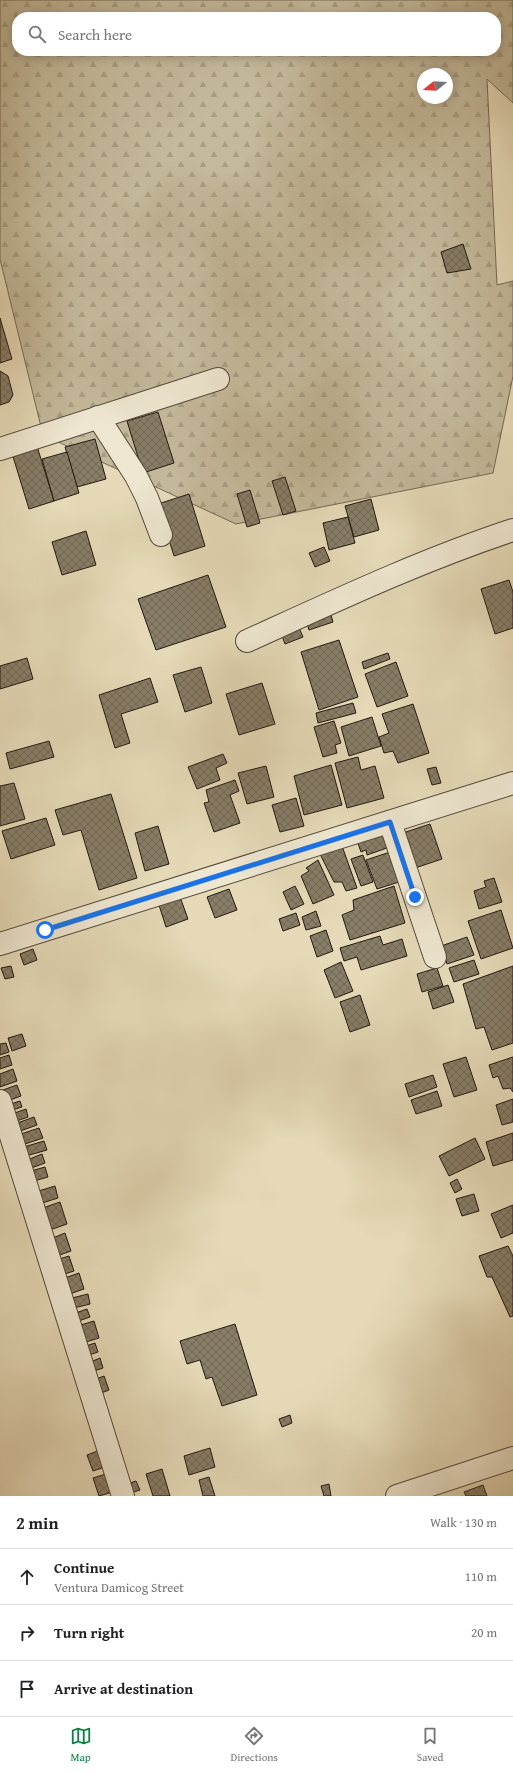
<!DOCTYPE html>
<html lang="en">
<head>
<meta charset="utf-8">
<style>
	:root { --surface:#fff; --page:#f6f6f6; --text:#202124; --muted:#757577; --line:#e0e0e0; --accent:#0b8043 }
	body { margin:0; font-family:"Gentium Book Plus",serif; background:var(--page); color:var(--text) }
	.compass { position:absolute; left:417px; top:68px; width:36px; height:36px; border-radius:50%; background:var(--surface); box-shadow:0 2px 10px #0003; rotate:252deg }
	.stop { position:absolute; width:12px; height:12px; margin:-9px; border:3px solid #1a73e8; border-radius:50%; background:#fff }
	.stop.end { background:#1a73e8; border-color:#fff; box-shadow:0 1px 4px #0008 }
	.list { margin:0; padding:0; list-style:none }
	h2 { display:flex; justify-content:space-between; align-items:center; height:52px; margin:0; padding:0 16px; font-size:17px }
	h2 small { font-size:13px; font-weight:400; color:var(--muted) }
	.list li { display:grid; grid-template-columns:26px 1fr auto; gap:12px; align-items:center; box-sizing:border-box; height:56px; padding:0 16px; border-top:1px solid var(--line) }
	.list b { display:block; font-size:15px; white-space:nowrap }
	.list p { margin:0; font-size:13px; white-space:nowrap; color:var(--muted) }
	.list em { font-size:13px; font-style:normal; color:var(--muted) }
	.icon { flex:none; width:22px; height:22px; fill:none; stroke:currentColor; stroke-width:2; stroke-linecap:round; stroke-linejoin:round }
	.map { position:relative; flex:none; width:513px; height:1496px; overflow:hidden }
	.search { position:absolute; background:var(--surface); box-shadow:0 2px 10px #0003; left:12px; right:12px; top:12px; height:44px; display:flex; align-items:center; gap:10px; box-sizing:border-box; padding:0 14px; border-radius:16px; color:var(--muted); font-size:15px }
	.sheet { height:220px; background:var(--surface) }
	nav { display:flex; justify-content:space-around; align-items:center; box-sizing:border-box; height:56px; border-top:1px solid var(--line); background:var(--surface); font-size:11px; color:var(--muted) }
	nav a { display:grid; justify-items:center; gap:2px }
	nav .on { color:var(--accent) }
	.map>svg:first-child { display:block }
	.forest { fill:url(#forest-firs); stroke:#746a56; fill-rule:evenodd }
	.building { fill:url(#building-cross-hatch); stroke:#241a10 }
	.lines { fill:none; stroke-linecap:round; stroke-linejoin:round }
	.minor-casing { stroke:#544a3a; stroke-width:24 }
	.minor { stroke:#eee6d0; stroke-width:22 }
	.route { stroke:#1a73e8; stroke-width:5 }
</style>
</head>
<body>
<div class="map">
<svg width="513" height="1496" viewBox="0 0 513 1496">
	<defs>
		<pattern id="forest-firs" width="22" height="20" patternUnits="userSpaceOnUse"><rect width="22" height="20" fill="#c4b99b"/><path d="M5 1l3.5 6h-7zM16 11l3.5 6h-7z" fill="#a89e84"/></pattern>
		<pattern id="building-cross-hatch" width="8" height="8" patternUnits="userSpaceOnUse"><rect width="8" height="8" fill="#887d67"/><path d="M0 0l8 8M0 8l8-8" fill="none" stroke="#6f6653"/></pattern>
	</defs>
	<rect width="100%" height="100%" fill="#e5d9b7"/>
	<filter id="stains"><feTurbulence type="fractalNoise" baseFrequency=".005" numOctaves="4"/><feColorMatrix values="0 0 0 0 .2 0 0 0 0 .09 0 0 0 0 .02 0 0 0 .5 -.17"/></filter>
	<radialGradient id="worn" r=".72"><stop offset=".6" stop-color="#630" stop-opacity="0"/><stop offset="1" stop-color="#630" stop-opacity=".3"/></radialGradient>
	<!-- forest -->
	<path class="forest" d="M0,0H513V103L487,79L497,285L513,281V376L493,473L236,524L43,435L0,259ZM17,17H496V51H17ZM423,74H447V98H423Z"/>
	<!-- building -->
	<g class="building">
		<polygon points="463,244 471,269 447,273 441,252"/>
		<polygon points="0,318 12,359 0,363"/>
		<polygon points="0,371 8,376 13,395 9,402 0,405"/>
		<polygon points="158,412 174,463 143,473 127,421"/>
		<polygon points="95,439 106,479 77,487 65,447"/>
		<polygon points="36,443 54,501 29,509 11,450"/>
		<polygon points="67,452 79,493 54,501 42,459"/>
		<polygon points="285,477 296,511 283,515 272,481"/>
		<polygon points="250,490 260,523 247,527 237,494"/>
		<polygon points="189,494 205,546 174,556 158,504"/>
		<polygon points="371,499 379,530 354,537 345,506"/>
		<polygon points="348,517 355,543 329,550 323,523"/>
		<polygon points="86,531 96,565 62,575 52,542"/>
		<polygon points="324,547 330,561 315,567 309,553"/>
		<polygon points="208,575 226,627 156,650 138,599"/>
		<polygon points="509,580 513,592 513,628 495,634 481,589"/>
		<polygon points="329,608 333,622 309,630 305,617"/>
		<polygon points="296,621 303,637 285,644 279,628"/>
		<polygon points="339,640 358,697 319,710 301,652"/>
		<polygon points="388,653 390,659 364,669 362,662"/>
		<polygon points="27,658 33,679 0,689 0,666"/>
		<polygon points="396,662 408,696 377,707 365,674"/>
		<polygon points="201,667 212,703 185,712 173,675"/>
		<polygon points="150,678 158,702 121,714 130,743 115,748 99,695"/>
		<polygon points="262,683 275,724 239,735 226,694"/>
		<polygon points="353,703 356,713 318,723 316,713"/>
		<polygon points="413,704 429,753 398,763 393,751 384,753 379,737 389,733 382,714"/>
		<polygon points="372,717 381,746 349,756 341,727"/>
		<polygon points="334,721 341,743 335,745 337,753 323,757 314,727"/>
		<polygon points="49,741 54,757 10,769 6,753"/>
		<polygon points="223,754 227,763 216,768 220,780 197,789 188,767"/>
		<polygon points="358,757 361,770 375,766 384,798 347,808 335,763"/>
		<polygon points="331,765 342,805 304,815 294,776"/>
		<polygon points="266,766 274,797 247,804 238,773"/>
		<polygon points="436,767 441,783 432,785 427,769"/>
		<polygon points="235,780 239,791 230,795 240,823 214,832 204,803 209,802 206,790"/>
		<polygon points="14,783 25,819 0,826 0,786"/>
		<polygon points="111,794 137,878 99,890 81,830 63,835 55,810"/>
		<polygon points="296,798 304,826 280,832 272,805"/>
		<polygon points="46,818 55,845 11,859 2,831"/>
		<polygon points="430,824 442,859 415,868 403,833"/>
		<polygon points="158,826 169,864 145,871 135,833"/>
		<polygon points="384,826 387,848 367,855 366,850 361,852 355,835"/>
		<polygon points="342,846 357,888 346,891 342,882 334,882 320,854"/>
		<polygon points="390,852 399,882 377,889 366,860"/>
		<polygon points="363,855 373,882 361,886 351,859"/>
		<polygon points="318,860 334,895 313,904 301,876 309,871 306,868"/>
		<polygon points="494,878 502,902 479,909 474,891 486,887 484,881"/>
		<polygon points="295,886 304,904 291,910 283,892"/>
		<polygon points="394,886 405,923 350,940 342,915 354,910 353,900"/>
		<polygon points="229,889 237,910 215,918 207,897"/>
		<polygon points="180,897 188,919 166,927 159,905"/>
		<polygon points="501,910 513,948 481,959 468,921"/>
		<polygon points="316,911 321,926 306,930 302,917"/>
		<polygon points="296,913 300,925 283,931 279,919"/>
		<polygon points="326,930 333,951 317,957 310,936"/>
		<polygon points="380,936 383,945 402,939 407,956 361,970 357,957 344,961 340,948"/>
		<polygon points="467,937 474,955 447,964 441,946"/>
		<polygon points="33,949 37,960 24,965 20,954"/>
		<polygon points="474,960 479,974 454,982 449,968"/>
		<polygon points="341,962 353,991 335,998 324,970"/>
		<polygon points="11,966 14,977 5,979 1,968"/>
		<polygon points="513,966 513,1043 492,1050 484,1027 476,1029 463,984"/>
		<polygon points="437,968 443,986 422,992 417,974"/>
		<polygon points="448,985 454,1002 433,1009 428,992"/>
		<polygon points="360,995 370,1025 350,1032 340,1002"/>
		<polygon points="22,1034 26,1046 12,1051 8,1038"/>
		<polygon points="6,1043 9,1052 0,1055 0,1044"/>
		<polygon points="9,1055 12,1065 0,1069 0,1058"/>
		<polygon points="466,1057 477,1090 454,1097 443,1064"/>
		<polygon points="513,1057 513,1092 510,1088 503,1089 498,1076 493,1078 489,1065"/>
		<polygon points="13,1069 17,1081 0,1087 0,1074"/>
		<polygon points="433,1075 437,1087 409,1097 405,1084"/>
		<polygon points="17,1085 21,1096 2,1103 0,1091"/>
		<polygon points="437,1091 442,1106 416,1114 411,1100"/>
		<polygon points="513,1099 513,1122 502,1125 496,1105"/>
		<polygon points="20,1101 22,1107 6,1112 4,1106"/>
		<polygon points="26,1109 28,1117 8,1124 6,1116"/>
		<polygon points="34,1117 37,1125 12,1134 9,1126"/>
		<polygon points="39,1128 43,1138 16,1147 12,1137"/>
		<polygon points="513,1133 513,1160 493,1166 486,1142"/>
		<polygon points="475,1138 485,1159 449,1176 439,1156"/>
		<polygon points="44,1141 47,1150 19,1158 17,1149"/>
		<polygon points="42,1154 45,1163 23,1171 20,1163"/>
		<polygon points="45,1167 48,1177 27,1183 24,1173"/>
		<polygon points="457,1179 462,1189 455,1193 450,1183"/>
		<polygon points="55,1186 58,1198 36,1205 32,1193"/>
		<polygon points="474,1194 479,1211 462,1216 456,1199"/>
		<polygon points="60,1202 67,1224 44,1232 37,1210"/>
		<polygon points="513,1205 513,1233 501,1238 491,1214"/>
		<polygon points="65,1233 71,1251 54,1257 48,1240"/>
		<polygon points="508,1246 513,1256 513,1316 510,1317 492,1277 487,1277 479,1256"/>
		<polygon points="69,1256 74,1271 58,1276 53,1261"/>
		<polygon points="79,1273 84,1289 64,1296 59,1280"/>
		<polygon points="88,1294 90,1304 74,1308 72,1298"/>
		<polygon points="87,1309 90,1317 73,1323 70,1315"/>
		<polygon points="94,1321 99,1338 79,1344 74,1327"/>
		<polygon points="235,1324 257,1395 222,1406 212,1377 206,1379 200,1360 187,1364 180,1341"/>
		<polygon points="95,1343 98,1352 86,1356 83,1347"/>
		<polygon points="100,1358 103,1368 91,1372 88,1363"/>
		<polygon points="104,1376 109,1390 96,1395 91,1381"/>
		<polygon points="290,1415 292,1423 282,1427 279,1419"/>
		<polygon points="210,1448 215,1467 189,1475 184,1456"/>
		<polygon points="103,1449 108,1466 93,1471 87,1455"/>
		<polygon points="162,1469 170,1496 153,1496 146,1474"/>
		<polygon points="109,1473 116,1491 99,1496 93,1478"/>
		<polygon points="209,1477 215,1496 203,1496 199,1480"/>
		<polygon points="136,1481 140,1490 127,1494 124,1485"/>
		<polygon points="329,1484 331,1496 324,1496 321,1486"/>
		<polygon points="483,1485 487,1496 466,1496 464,1492"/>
	</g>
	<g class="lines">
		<!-- minor casing -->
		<g class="minor-casing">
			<g id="minor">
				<polyline points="98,417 136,476 147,498 161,535"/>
				<polyline points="0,449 218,379"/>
				<path d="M247,641C335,601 422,560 513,530"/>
				<polyline points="390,822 435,957"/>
				<polyline points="0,944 513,783"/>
				<polyline points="0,1101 123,1496"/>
				<polyline points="397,1496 513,1458"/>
			</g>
		</g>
		<!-- minor -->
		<use href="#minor" class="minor"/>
	</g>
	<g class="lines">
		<!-- route -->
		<polyline class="route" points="45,930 390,822 415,897"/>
	</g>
	<rect width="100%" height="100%" filter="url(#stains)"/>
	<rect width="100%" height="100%" fill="url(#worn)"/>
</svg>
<svg class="compass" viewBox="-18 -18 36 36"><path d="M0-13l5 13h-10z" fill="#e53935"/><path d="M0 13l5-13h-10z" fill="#757577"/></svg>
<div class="stop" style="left:45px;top:930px"></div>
<div class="stop end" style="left:415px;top:897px"></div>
<div class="search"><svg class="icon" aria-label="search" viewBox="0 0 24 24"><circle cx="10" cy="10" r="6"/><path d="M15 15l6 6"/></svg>Search here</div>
</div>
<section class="sheet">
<h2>2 min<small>Walk · 130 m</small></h2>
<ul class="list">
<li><svg class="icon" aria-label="ahead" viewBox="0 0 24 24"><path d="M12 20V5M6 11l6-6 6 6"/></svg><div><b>Continue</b><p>Ventura Damicog Street</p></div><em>110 m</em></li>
<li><svg class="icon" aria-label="right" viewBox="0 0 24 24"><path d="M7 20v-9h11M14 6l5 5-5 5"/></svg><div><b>Turn right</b></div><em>20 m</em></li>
<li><svg class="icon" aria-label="arrive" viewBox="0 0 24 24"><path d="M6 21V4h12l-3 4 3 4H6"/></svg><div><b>Arrive at destination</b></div></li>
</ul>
</section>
<nav>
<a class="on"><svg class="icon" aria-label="map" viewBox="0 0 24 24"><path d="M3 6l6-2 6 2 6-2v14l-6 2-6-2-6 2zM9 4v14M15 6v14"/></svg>Map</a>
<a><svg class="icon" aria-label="directions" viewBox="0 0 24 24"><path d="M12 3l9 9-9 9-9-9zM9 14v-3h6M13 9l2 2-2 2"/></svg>Directions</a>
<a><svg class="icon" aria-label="saved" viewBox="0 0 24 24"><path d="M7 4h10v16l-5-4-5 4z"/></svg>Saved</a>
</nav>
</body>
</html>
